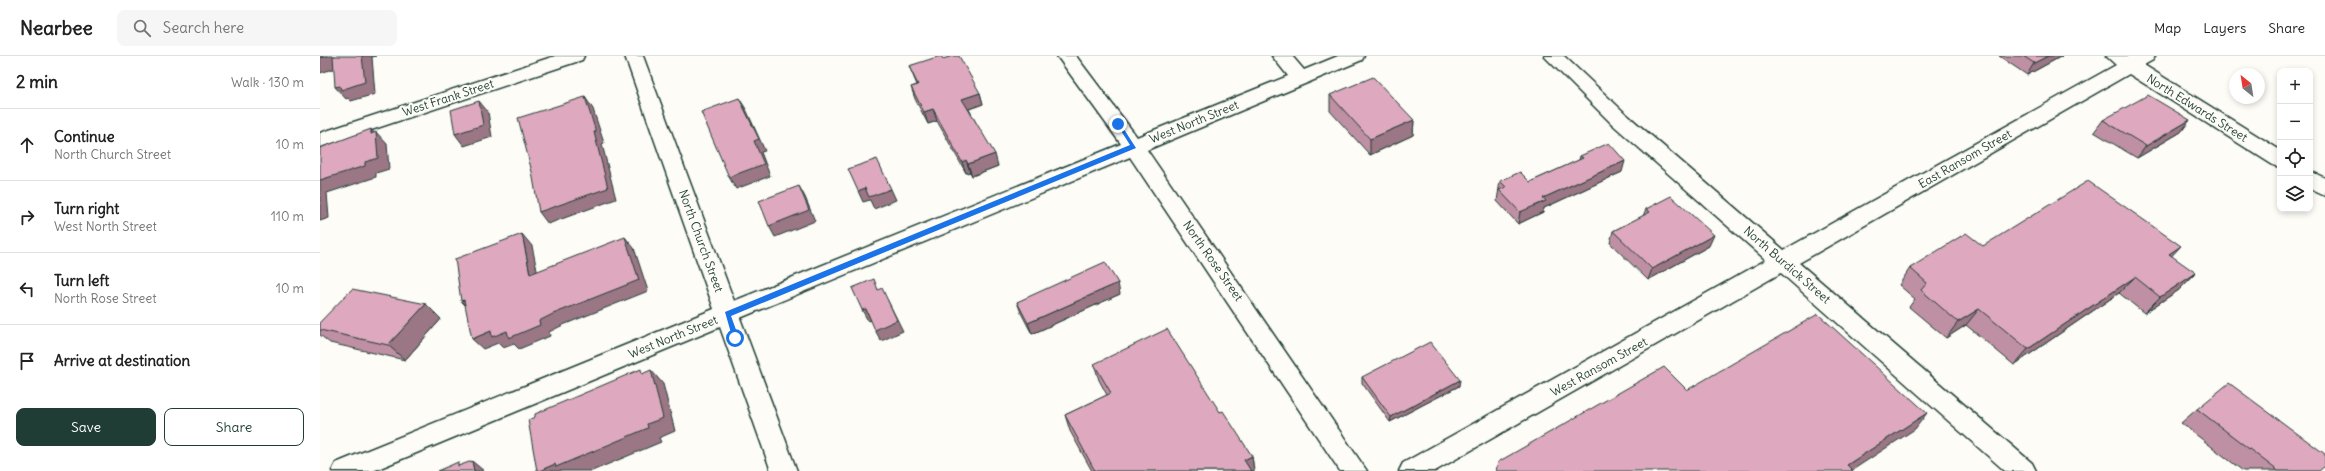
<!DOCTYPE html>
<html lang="en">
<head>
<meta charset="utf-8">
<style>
	:root { --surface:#fff; --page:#f6f6f6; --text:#222; --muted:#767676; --line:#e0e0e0; --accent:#1f3d34 }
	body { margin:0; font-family:Delius,sans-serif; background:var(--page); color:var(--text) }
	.controls { position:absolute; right:12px; top:12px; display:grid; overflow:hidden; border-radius:8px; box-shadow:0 2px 6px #0003 }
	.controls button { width:36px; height:36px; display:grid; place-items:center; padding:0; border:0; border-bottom:1px solid var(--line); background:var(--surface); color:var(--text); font:20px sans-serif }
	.compass { position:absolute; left:1909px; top:12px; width:36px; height:36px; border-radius:50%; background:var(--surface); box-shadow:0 2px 6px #0003; rotate:330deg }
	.stop { position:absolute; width:12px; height:12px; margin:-9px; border:3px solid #1a73e8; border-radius:50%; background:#fff }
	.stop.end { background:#1a73e8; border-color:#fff; box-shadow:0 1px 4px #0008 }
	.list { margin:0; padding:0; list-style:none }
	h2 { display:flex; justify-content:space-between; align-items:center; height:52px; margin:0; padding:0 16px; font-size:17px }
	h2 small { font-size:13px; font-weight:400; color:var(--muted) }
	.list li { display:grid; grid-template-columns:26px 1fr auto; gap:12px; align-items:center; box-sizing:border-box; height:72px; padding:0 16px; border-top:1px solid var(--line) }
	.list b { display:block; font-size:15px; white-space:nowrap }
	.list p { margin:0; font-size:13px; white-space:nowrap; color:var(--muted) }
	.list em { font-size:13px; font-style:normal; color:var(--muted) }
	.actions { display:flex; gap:8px; padding:12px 16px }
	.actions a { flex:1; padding:9px 0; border:1px solid var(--accent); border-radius:8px; text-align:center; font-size:14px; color:var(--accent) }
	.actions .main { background:var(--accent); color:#fff }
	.icon { flex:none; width:22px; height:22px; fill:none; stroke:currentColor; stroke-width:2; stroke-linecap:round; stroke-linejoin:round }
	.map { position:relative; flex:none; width:2005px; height:415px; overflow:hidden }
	header { display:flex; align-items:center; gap:24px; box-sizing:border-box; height:56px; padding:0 20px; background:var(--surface); border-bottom:1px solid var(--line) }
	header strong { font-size:19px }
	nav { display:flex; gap:22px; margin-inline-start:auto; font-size:14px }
	.search { width:280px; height:36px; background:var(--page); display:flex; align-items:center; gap:10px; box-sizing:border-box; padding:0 14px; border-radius:8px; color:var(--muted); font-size:15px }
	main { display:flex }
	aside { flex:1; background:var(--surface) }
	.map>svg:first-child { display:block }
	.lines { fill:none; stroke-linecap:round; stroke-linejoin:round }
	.street-casing { stroke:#1f3d34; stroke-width:3 }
	.street { fill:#fdfcf7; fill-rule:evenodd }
	.wall { fill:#bf90a3; stroke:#1f3d34 }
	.shaded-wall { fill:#9b7685; stroke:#1f3d34 }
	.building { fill:#dea8be; stroke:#1f3d34 }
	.route { fill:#1a73e8 }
	.labels { text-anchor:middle; stroke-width:4; stroke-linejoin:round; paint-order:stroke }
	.street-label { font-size:12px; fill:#1f3d34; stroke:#fdfcf7 }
</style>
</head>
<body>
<header>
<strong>Nearbee</strong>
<div class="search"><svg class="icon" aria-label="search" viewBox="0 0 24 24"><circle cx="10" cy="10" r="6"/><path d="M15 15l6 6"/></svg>Search here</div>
<nav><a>Map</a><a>Layers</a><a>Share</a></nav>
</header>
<main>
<aside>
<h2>2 min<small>Walk · 130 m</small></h2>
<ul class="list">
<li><svg class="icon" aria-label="ahead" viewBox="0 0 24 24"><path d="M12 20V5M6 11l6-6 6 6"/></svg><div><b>Continue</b><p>North Church Street</p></div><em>10 m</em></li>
<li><svg class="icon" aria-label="right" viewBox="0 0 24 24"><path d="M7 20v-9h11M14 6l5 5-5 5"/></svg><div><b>Turn right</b><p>West North Street</p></div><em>110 m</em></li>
<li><svg class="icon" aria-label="left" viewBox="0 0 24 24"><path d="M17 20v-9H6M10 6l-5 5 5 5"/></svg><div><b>Turn left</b><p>North Rose Street</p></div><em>10 m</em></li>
<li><svg class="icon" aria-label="arrive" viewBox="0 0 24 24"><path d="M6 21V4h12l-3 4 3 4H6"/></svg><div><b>Arrive at destination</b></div></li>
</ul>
<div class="actions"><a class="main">Save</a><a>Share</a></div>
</aside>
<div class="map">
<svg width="2005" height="415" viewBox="0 0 2005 415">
	<rect width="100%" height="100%" fill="#fdfcf7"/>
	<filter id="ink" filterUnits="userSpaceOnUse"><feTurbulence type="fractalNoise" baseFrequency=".025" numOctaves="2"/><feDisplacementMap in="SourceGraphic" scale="8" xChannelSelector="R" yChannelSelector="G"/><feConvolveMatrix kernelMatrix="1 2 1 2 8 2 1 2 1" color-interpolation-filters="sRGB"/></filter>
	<g filter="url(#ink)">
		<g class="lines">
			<!-- street casing -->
			<g class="street-casing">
				<g id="street">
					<polygon points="235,0 264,0 262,4 0,91 0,77"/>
					<polygon points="305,0 323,0 414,245 801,88 737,0 756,0 817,81 968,20 952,0 972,0 984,14 1018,0 1044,0 1042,4 827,94 1047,415 1020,415 810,101 420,262 477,415 451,415 400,271 53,415 12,415 16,407 394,253"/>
					<polygon points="1224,0 1244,0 1306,58 1464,194 1796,9 1786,0 1835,0 1833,4 1824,9 1960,94 1960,111 1953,109 1809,18 1479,207 1712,407 1716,415 1685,415 1461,217 1115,415 1079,415 1083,407 1446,204 1292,68"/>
					<polygon points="1990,115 2005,122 2005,140 1990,133"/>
				</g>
			</g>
			<!-- street -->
			<use href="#street" class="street"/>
		</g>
		<!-- wall -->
		<g class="wall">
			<polygon points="1679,0 1742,0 1707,19"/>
			<polygon points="623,3 660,37 663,48 649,53 678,110 652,120 650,116 646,117 617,65 608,68 595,43 591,31 597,29 589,10"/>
			<polygon points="1010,39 1094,64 1093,79 1050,99 1010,55"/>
			<polygon points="1783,64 1870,64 1861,76 1817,102 1774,76"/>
			<polygon points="1260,100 1302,116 1224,152 1223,156 1198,168 1177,145 1180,125 1210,126 1259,104"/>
			<polygon points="1326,153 1389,190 1328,224 1290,187 1293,175 1323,160"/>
			<polygon points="1663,190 1852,200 1859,234 1824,257 1799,237 1694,309 1646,269 1626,282 1589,251 1595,243 1579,229 1590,212"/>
			<polygon points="800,238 712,278 701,257 697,246"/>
			<polygon points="106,248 121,263 85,304 10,287 0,279 0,266"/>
			<polygon points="774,308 900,356 932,400 934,415 772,415 750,375 745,359 787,339 779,324"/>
			<polygon points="1042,321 1139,330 1070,366 1042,327"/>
			<polygon points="1877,353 1999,415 1923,415 1861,367"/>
		</g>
		<!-- shaded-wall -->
		<g class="shaded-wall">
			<polygon points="7,0 15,0 23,10 0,17 0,2"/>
			<polygon points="42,0 56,0 52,1 55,38 31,45 28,42 26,43 15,31"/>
			<polygon points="1728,0 1742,0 1707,19 1714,7"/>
			<polygon points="660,37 663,48 646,54 642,43"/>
			<polygon points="265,41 273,53 284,87 282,88 296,143 228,168 219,156"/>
			<polygon points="419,42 426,53 445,95 441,96 450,120 416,133 409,121 434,85"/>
			<polygon points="159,45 168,56 172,81 144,90 135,78"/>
			<polygon points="613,53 617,65 608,68 604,56"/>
			<polygon points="1094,64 1093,79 1050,99 1050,83"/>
			<polygon points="1870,64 1861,76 1817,102 1826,90"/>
			<polygon points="51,73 56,79 56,76 67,88 69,113 56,117 56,121 7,137 9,162 0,165 0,124 45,106 51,78"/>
			<polygon points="675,98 678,110 652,120 648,108"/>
			<polygon points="646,104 650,116 646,117 642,106"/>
			<polygon points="1305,105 1302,116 1224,152 1223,156 1198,168 1200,156 1223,142"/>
			<polygon points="479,130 485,141 495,165 455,181 449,170"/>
			<polygon points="545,132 571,133 576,144 554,153 550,144 543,146 538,135"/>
			<polygon points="202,178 212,190 220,229 210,218"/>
			<polygon points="1394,179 1389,190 1328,224 1332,213"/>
			<polygon points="305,181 314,192 328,235 243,269 229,276 230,280 199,293 194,288 183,292 178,287 163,293 152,283 171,275 187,275 219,265"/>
			<polygon points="1861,190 1845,207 1849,198"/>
			<polygon points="1876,217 1859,234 1824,257 1840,241"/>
			<polygon points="1815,221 1799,237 1694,309 1708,293"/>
			<polygon points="798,227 800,238 712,278 708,267"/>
			<polygon points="567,243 583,275 561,285 555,274"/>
			<polygon points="144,244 152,256 141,245"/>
			<polygon points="106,248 121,263 85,304 68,289"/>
			<polygon points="546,253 551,264 548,265 542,254"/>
			<polygon points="1659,253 1646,269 1626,282 1638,266"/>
			<polygon points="331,314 343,328 355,375 339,382 341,386 272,415 219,415 327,368"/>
			<polygon points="1140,324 1139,330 1070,366 1071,361"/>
			<polygon points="1607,357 1595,373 1531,415 1527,409"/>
			<polygon points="932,400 934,415 925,415 924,404"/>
			<polygon points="152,405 164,415 154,415"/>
		</g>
		<!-- building -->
		<g class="building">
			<polygon points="0,0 7,0 0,2"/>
			<polygon points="13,0 42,0 45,26 21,34 20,30 15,31"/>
			<polygon points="620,0 621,0 623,3 632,0 639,0 660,37 642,43 675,98 648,108 646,104 642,106 613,53 604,56 591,31 598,29 589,10"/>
			<polygon points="1703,0 1728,0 1714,7"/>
			<polygon points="1053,21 1094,64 1050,83 1010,39"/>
			<polygon points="1828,39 1870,64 1826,90 1783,64"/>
			<polygon points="265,41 276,76 274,76 288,132 219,156 212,116 198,62"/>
			<polygon points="419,42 439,83 434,85 444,108 409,121 381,56"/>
			<polygon points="159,45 163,69 135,78 131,54"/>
			<polygon points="51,73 51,78 56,76 58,102 45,106 45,110 0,124 0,92"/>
			<polygon points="1289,87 1305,105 1223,142 1226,145 1200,156 1179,134 1186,131 1180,125 1200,116 1210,126 1263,102 1260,100"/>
			<polygon points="557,103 571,133 549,141 545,132 538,135 528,113"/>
			<polygon points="1768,125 1861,190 1849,198 1876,217 1840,241 1815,221 1708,293 1659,253 1638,266 1601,234 1607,227 1590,212 1646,177 1663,190"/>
			<polygon points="479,130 489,154 449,170 439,145"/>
			<polygon points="1351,140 1394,179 1332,213 1293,175 1330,156 1326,153"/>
			<polygon points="202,178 210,218 305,181 319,224 233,258 219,265 220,269 189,282 187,275 172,281 171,275 152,283 144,244 141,245 135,203"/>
			<polygon points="785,206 798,227 708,267 697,246"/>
			<polygon points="554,223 558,234 562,232 577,264 555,274 546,253 542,254 532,232"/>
			<polygon points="32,233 106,248 68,289 0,274 0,266"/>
			<polygon points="1498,258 1607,357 1527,409 1533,415 1176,415 1178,406 1344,311 1367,334"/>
			<polygon points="847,273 900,356 903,355 932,400 924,404 931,415 775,415 745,359 791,337 774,308"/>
			<polygon points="1110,286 1140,324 1071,361 1042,321"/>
			<polygon points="321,313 322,318 331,314 343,362 327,368 328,372 236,411 235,408 219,415 217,415 208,364 215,361 215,358"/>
			<polygon points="1909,327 2005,398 2005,410 1999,415 1958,415 1877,353"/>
			<polygon points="152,405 154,415 118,415 138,406 138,410"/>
		</g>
	</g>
	<!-- route -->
	<polygon class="route" points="796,67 800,67 816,92 411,260 419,282 413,284 405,256 810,89"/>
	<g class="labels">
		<!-- street labels -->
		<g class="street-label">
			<text transform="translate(128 42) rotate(-18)" y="4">West Frank Street</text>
			<text transform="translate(1877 52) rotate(32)" y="4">North Edwards Street</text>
			<text transform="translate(874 66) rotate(-22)" y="4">West North Street</text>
			<text transform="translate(1645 103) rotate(-30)" y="4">East Ransom Street</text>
			<text transform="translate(381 185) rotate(70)" y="4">North Church Street</text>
			<text transform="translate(893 205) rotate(55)" y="4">North Rose Street</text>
			<text transform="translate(1467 209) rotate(41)" y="4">North Burdick Street</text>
			<text transform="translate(353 281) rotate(-22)" y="4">West North Street</text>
			<text transform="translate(1279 311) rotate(-29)" y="4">West Ransom Street</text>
		</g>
	</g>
</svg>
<div class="controls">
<button>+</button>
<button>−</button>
<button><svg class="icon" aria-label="locate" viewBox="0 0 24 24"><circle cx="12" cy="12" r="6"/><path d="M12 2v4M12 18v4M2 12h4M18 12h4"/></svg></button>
<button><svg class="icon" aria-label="layers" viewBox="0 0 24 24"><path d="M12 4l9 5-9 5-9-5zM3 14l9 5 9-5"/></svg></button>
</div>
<svg class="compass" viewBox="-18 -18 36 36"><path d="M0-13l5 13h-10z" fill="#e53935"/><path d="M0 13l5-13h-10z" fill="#767676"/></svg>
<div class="stop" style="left:415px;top:282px"></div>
<div class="stop end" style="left:798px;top:68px"></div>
</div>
</main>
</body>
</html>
